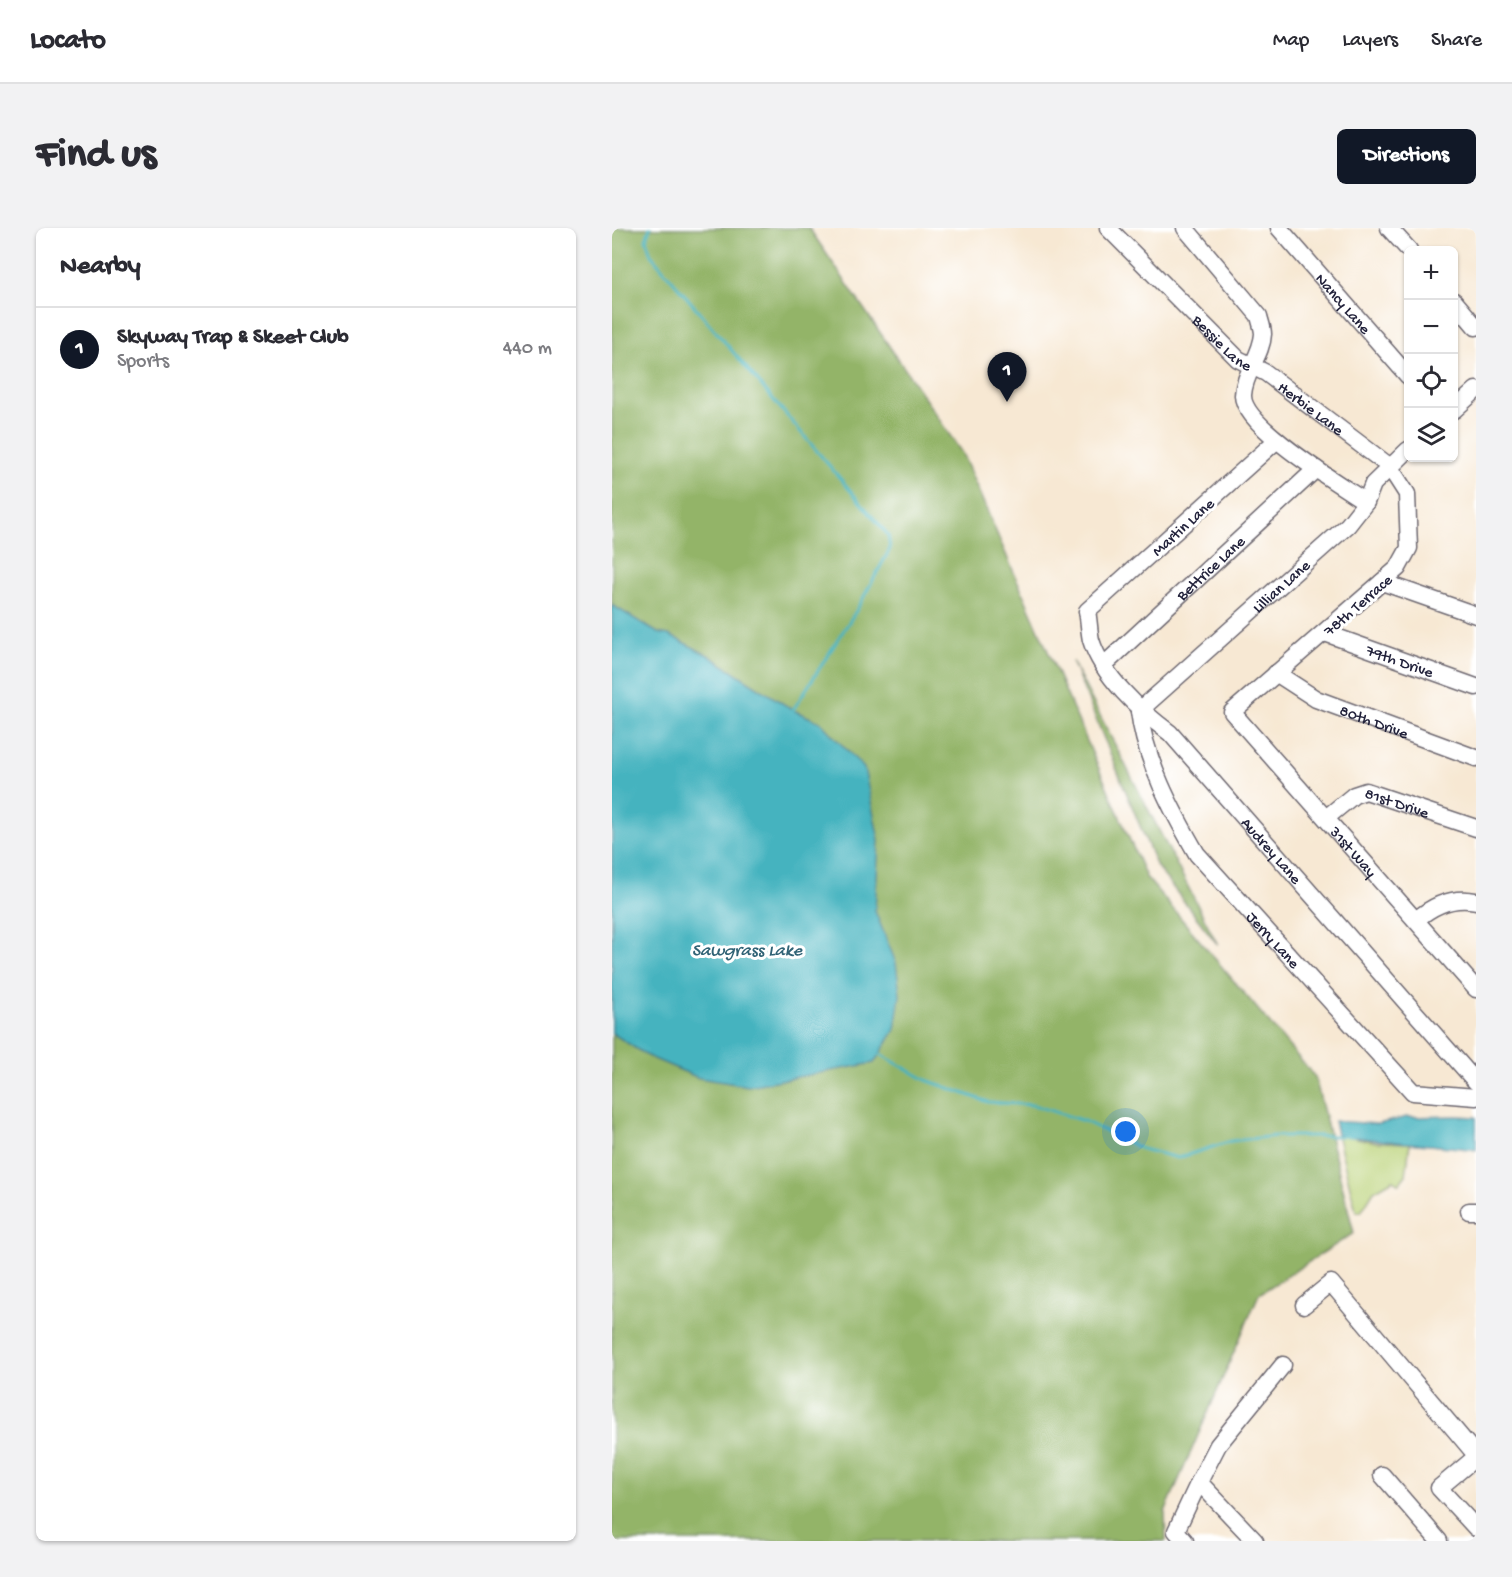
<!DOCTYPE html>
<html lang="en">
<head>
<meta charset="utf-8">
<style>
	:root { --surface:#fff; --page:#f2f2f3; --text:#2b2b33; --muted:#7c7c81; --line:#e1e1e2; --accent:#111827 }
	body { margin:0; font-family:"Gochi Hand",sans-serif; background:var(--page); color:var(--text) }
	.controls { position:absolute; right:18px; top:18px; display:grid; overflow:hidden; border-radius:9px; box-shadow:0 2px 4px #0004 }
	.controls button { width:54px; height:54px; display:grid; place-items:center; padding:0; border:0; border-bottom:2px solid var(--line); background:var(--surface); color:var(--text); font:30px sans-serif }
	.you { position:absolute; left:514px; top:904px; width:21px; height:21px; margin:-15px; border:4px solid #fff; border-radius:50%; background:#1a73e8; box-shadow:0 0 0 9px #1a73e833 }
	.badge { display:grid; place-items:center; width:39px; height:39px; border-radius:50%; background:var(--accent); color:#fff; font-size:20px; font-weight:700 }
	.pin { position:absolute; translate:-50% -50px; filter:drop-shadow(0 2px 3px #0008) }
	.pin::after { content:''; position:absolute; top:32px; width:21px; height:18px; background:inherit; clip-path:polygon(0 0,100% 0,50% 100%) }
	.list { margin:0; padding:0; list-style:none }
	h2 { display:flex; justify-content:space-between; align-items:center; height:78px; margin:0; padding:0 24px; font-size:26px }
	h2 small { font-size:20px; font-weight:400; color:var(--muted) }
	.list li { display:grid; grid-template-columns:39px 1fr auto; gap:18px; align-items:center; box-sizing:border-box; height:84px; padding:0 24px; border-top:2px solid var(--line) }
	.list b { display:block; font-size:22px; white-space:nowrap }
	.list p { margin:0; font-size:20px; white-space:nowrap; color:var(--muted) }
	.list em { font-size:20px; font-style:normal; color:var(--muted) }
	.icon { flex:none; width:33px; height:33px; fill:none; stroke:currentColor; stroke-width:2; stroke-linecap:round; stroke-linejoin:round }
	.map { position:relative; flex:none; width:864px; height:1313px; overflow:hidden; border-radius:9px }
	header { display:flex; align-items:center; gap:36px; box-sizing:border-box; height:84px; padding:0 30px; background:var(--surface); border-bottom:2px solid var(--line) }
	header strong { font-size:28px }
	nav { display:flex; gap:33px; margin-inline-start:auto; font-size:21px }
	.intro { display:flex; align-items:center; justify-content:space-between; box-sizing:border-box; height:144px; padding:0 36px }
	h1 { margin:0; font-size:42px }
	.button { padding:15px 27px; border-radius:9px; background:var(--accent); color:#fff; font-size:21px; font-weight:700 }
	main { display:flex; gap:36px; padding:0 36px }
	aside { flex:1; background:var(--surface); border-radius:9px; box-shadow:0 2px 4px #0004 }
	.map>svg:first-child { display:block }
	.green { fill:#bad277; stroke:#6e7a59; stroke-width:1.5 }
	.forest { fill:#93b468; stroke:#5a6b52; stroke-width:1.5 }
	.water { fill:#44b3bf; stroke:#336a7d; stroke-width:1.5 }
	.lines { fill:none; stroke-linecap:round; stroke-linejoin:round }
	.stream { stroke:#44b3bf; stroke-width:3 }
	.minor-casing { stroke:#6d6770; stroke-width:19 }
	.minor { stroke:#fff; stroke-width:16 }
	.labels { text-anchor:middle; stroke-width:6; stroke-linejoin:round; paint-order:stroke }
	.street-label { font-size:16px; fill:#22223b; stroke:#fff }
	.water-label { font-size:18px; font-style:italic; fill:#316376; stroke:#fff }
</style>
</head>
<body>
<header>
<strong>Locato</strong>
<nav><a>Map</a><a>Layers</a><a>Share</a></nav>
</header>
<div class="intro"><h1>Find us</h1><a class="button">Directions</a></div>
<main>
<aside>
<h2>Nearby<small></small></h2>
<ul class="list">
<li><span class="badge">1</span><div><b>Skyway Trap &amp; Skeet Club</b><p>Sports</p></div><em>440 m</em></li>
</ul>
</aside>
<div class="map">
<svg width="864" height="1313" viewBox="0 0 864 1313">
	<rect width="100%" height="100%" fill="#fff"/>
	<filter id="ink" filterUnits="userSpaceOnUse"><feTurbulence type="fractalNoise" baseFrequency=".0167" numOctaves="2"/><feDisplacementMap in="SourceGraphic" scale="12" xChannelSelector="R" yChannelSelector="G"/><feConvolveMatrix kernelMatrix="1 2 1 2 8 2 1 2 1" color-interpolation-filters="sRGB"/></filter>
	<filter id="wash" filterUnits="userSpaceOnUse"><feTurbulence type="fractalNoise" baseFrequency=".008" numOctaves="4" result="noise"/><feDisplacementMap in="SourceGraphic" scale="24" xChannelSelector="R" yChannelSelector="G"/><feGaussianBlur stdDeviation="1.35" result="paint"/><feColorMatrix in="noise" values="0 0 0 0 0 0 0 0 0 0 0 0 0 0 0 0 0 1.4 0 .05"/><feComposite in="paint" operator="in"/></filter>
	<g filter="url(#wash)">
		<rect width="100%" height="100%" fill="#f7e8d3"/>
		<!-- green -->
		<polygon class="green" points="725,906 764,914 798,915 794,947 787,956 781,952 762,963 749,984 744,983"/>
		<!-- forest -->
		<g class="forest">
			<polygon points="0,0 197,0 350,225 534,649 703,849 742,1005 647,1066 553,1284 554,1313 0,1313"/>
			<polygon points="460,433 606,717 545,639"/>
		</g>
		<!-- water -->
		<g class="water">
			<polygon points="0,377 46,405 57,407 96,427 181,482 208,494 252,540 267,612 263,683 284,735 288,767 283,802 262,835 136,858 87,850 35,828 0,805"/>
			<path d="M845,888L864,889V922C817,916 771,915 725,906L722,893L766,896L795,889Z"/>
		</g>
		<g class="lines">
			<!-- stream -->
			<g class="stream">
				<polyline points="38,0 34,11 39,27 276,307 278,321 244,383 181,482"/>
				<polyline points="268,826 314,852 376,874 421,877 472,893 530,921 566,930 619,913 664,908 742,908"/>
			</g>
		</g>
	</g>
	<g filter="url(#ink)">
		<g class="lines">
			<!-- minor casing -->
			<g class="minor-casing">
				<g id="minor">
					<path id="s1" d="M496,0L626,131L654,145L777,238L795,266L797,320L786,340L620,484L864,761"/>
					<path d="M573,0L647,88C648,93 651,100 651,106C650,127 632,145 631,167C630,198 727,256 754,274"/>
					<path id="s2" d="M667,0L796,148"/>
					<polyline points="777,0 797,22"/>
					<polyline points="842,73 864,99"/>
					<polyline points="842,182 864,162"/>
					<path id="s3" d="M665,212L475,383C477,393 477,403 479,412C490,448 528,483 558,505L864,854"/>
					<polyline points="770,354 864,387"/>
					<path id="s4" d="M713,405L864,459"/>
					<path id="s5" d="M492,437L704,241"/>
					<path id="s6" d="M664,445L704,471L864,530"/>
					<path id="s7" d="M527,483C533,532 560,583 585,626L801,864L864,869"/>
					<path id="s8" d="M527,483L736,297L754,274L761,256L796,222"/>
					<path id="s9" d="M714,590L742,567L754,563L864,600"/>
					<path d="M804,692C821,677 840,668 864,673"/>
					<polyline points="857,983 864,983"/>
					<polyline points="692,1077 719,1055 864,1227"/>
					<polyline points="864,1229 827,1260 864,1300"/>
					<polyline points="770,1247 827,1313"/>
					<polyline points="573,1313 564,1303 587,1254"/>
					<polyline points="643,1313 587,1254 606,1217 671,1137"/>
				</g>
			</g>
			<!-- minor -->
			<use href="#minor" class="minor"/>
		</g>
	</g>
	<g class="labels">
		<!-- street labels -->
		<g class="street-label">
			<text dy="6" stroke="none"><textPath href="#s2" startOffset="99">Nancy Lane</textPath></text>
			<text dy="6" stroke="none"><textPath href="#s1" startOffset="162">Bessie Lane</textPath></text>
			<text dy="6" stroke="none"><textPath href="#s1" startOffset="273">Herbie Lane</textPath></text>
			<text transform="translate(570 298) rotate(-42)" y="6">Martin Lane</text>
			<text dy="6" stroke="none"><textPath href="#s5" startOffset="144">Bettrice Lane</textPath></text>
			<text dy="6" stroke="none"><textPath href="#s8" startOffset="189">Lillian Lane</textPath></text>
			<text transform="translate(745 376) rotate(-41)" y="6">78th Terrace</text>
			<text dy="6" stroke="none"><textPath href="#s4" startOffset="80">79th Drive</textPath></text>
			<text dy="6" stroke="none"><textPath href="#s6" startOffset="110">80th Drive</textPath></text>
			<text dy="6" stroke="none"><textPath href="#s9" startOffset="82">81st Drive</textPath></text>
			<text dy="6" stroke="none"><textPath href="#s3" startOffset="564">Audrey Lane</textPath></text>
			<text dy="6" stroke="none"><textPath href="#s1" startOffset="885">31st Way</textPath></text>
			<text dy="6" stroke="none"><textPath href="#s7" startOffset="270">Jerry Lane</textPath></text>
		</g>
		<!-- water labels -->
		<g class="water-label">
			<text x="135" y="727">Sawgrass Lake</text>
		</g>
	</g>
</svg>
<div class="controls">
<button>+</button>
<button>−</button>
<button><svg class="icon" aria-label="locate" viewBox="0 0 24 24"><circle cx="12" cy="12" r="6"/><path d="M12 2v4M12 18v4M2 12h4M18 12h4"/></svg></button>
<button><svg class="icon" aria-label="layers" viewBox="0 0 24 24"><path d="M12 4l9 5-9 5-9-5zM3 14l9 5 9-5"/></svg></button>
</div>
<div class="you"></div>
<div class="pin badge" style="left:395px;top:174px">1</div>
</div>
</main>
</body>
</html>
